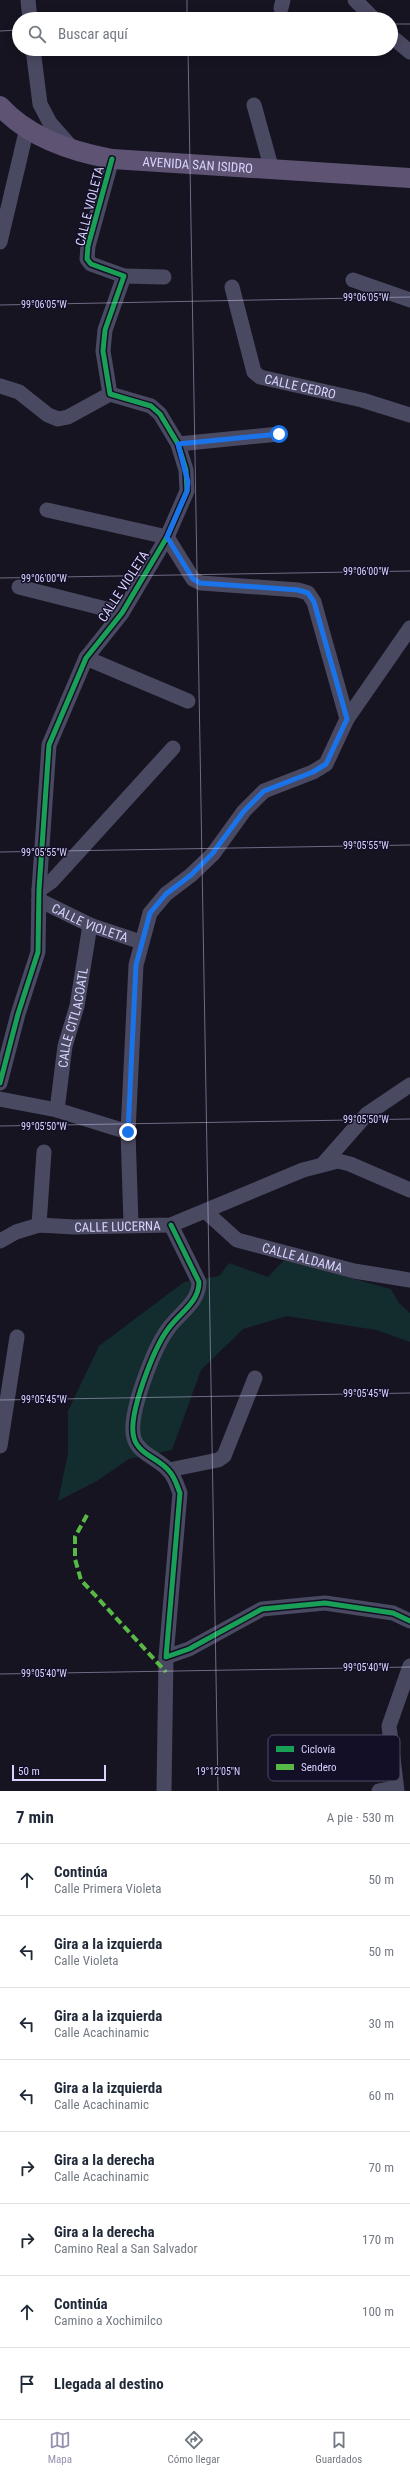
<!DOCTYPE html>
<html lang="es">
<head>
<meta charset="utf-8">
<style>
	:root { --surface:#fff; --page:#f2f2f3; --text:#1f2937; --muted:#747a83; --line:#e0e1e3; --accent:#9591b1 }
	body { margin:0; font-family:"Roboto Condensed",sans-serif; background:var(--page); color:var(--text) }
	.scale { position:absolute; left:12px; bottom:10px; width:94px; box-sizing:border-box; padding-left:4px; border:2px solid #d9d4ff; border-top:0; font-size:11px; line-height:14px; white-space:nowrap; color:#d9d4ff; -webkit-text-stroke:3px #130f26; paint-order:stroke }
	.stop { position:absolute; width:12px; height:12px; margin:-9px; border:3px solid #1a73e8; border-radius:50%; background:#fff }
	.stop.end { background:#1a73e8; border-color:#fff; box-shadow:0 1px 4px #0008 }
	.list { margin:0; padding:0; list-style:none }
	h2 { display:flex; justify-content:space-between; align-items:center; height:52px; margin:0; padding:0 16px; font-size:17px }
	h2 small { font-size:13px; font-weight:400; color:var(--muted) }
	.list li { display:grid; grid-template-columns:26px 1fr auto; gap:12px; align-items:center; box-sizing:border-box; height:72px; padding:0 16px; border-top:1px solid var(--line) }
	.list b { display:block; font-size:15px; white-space:nowrap }
	.list p { margin:0; font-size:13px; white-space:nowrap; color:var(--muted) }
	.list em { font-size:13px; font-style:normal; color:var(--muted) }
	.icon { flex:none; width:22px; height:22px; fill:none; stroke:currentColor; stroke-width:2; stroke-linecap:round; stroke-linejoin:round }
	.map { position:relative; flex:none; width:410px; height:1791px; overflow:hidden }
	.search { position:absolute; background:var(--surface); box-shadow:0 2px 10px #0003; left:12px; right:12px; top:12px; height:44px; display:flex; align-items:center; gap:10px; box-sizing:border-box; padding:0 14px; border-radius:22px; color:var(--muted); font-size:15px }
	.sheet { height:628px; background:var(--surface) }
	nav { display:flex; justify-content:space-around; align-items:center; box-sizing:border-box; height:56px; border-top:1px solid var(--line); background:var(--surface); font-size:11px; color:var(--muted) }
	nav a { display:grid; justify-items:center; gap:2px }
	nav .on { color:var(--accent) }
	.map>svg:first-child { display:block }
	.green { fill:#132c2d }
	.lines { fill:none; stroke-linecap:round; stroke-linejoin:round }
	.minor { stroke:#4a4962; stroke-width:15 }
	.major { stroke:#5e5373; stroke-width:20 }
	.quiet { stroke:#58b947; stroke-width:4; stroke-dasharray:8 4; stroke-linecap:butt }
	.cycleway-casing { stroke:#130f26; stroke-width:8 }
	.cycleway { stroke:#1a9f57; stroke-width:5 }
	.route { stroke:#1a73e8; stroke-width:5 }
	.ticks { fill:none; stroke:#d9d4ff; stroke-width:1; stroke-opacity:0.45 }
	.labels { text-anchor:middle; stroke-width:3; stroke-linejoin:round; paint-order:stroke }
	.street-label { font-size:13px; fill:#d9d4ff; stroke:#130f26 }
	.key { fill:#130f26; stroke:#4e4a67; stroke-width:1 }
	.key-label { font-size:11px; fill:#d9d4ff }
	.ticks-label { font-size:10px; text-anchor:middle; fill:#d9d4ff; stroke:#130f26; stroke-width:3; stroke-linejoin:round; paint-order:stroke }
</style>
</head>
<body>
<div class="map">
<svg width="410" height="1791" viewBox="0 0 410 1791">
	<rect width="100%" height="100%" fill="#161421"/>
	<!-- green -->
	<polygon class="green" points="284,1260 391,1289 399,1303 410,1313 410,1342 376,1330 287,1316 243,1329 201,1370 172,1450 129,1459 97,1481 58,1501 68,1453 68,1411 99,1346 184,1282 219,1276 229,1263 268,1277"/>
	<g class="lines">
		<!-- minor -->
		<g class="minor">
			<polyline points="28,0 30,19"/>
			<polyline points="355,0 374,19"/>
			<polyline points="281,8 283,0"/>
			<polyline points="391,36 410,52"/>
			<polyline points="33,49 40,104 50,123 73,149"/>
			<polyline points="254,105 272,170"/>
			<polyline points="0,242 27,128"/>
			<polyline points="124,276 164,277"/>
			<polyline points="353,280 410,300"/>
			<path id="s1" d="M232,287L254,372L260,377L362,400L410,415"/>
			<polyline points="0,386 19,392 48,415 58,419 68,417 110,394"/>
			<polyline points="178,444 279,434"/>
			<polyline points="47,510 167,537 193,579 201,583 298,590 308,593 314,602 347,719"/>
			<polyline points="19,587 122,613"/>
			<polyline points="86,658 188,701"/>
			<polyline points="39,890 52,881 173,748"/>
			<path id="s2" d="M39,900L90,925L141,942"/>
			<polyline points="0,1083 18,1014 38,952 39,890 49,745 86,658 122,613 167,537 187,491 186,470 178,444 160,414 151,406 110,394 103,351 105,330 124,276 91,264 87,259 88,246 112,159"/>
			<polyline points="0,1099 57,1110 128,1132"/>
			<path id="s3" d="M57,1110L65,1046L77,1006L90,925"/>
			<polyline points="323,1164 367,1114 410,1085"/>
			<path id="s4" d="M205,1211L237,1240L354,1271L410,1280"/>
			<polyline points="131,1224 128,1132 136,965 150,913 166,894 191,875 213,854 244,811 264,791 313,772 326,764 347,719 410,628"/>
			<polyline points="39,1225 44,1152"/>
			<path d="M171,1225L199,1282C199,1303 179,1313 168,1329C154,1348 127,1416 134,1438C138,1454 160,1459 169,1471C175,1477 177,1486 180,1493L166,1657L189,1649L262,1609L325,1603L393,1613L410,1621"/>
			<path id="s5" d="M0,1241L16,1232L39,1225L74,1227L171,1225L303,1170L338,1161L350,1164L410,1190"/>
			<polyline points="0,1446 17,1337"/>
			<polyline points="169,1470 218,1460 224,1456 255,1378"/>
			<polyline points="164,1791 166,1657"/>
			<polyline points="379,1791 396,1788"/>
			<polyline points="397,1791 389,1726 410,1666"/>
		</g>
		<!-- major -->
		<path class="major" id="s6" d="M0,106C28,137 73,152 112,159L410,178"/>
		<!-- quiet -->
		<polyline class="quiet" points="87,1515 75,1537 75,1559 81,1580 166,1672"/>
		<!-- cycleway casing -->
		<g class="cycleway-casing">
			<g id="cycleway">
				<polyline points="0,1083 18,1014 38,952 39,890 49,745 86,658 122,613 167,537 187,491 186,470 178,444 160,414 151,406 110,394 103,351 105,330 124,276 91,264 87,259 88,246 112,159"/>
				<path d="M171,1225L199,1282C199,1303 179,1313 168,1329C154,1348 127,1416 134,1438C138,1454 160,1459 169,1471C175,1477 177,1486 180,1493L166,1657L189,1649L262,1609L325,1603L393,1613L410,1621"/>
			</g>
		</g>
		<!-- cycleway -->
		<use href="#cycleway" class="cycleway"/>
	</g>
	<g class="lines">
		<!-- route -->
		<polyline class="route" points="128,1132 136,965 150,913 166,894 191,875 212,854 244,811 264,791 313,772 326,764 347,719 314,602 308,593 298,590 200,583 193,579 167,537 187,491 188,482 178,444 279,434"/>
	</g>
	<!-- ticks -->
	<path class="ticks" d="M187,0V19M391,24H410M0,31L19,30M188,49L218,1791M0,305L410,297M0,578L410,571M0,852L410,845M0,1126L410,1119M0,1400L410,1393M0,1674L410,1667"/>
	<g class="labels">
		<!-- street labels -->
		<g class="street-label">
			<text dy="5" stroke="none"><textPath href="#s6" startOffset="212">AVENIDA SAN ISIDRO</textPath></text>
			<text transform="translate(89 206) rotate(-76)" y="5">CALLE VIOLETA</text>
			<text dy="5" stroke="none"><textPath href="#s1" startOffset="137">CALLE CEDRO</textPath></text>
			<text transform="translate(123 586) rotate(-57)" y="5">CALLE VIOLETA</text>
			<text dy="5" stroke="none"><textPath href="#s2" startOffset="56">CALLE VIOLETA</textPath></text>
			<text dy="5" stroke="none"><textPath href="#s3" startOffset="94">CALLE CITLACOATL</textPath></text>
			<text dy="5" stroke="none"><textPath href="#s5" startOffset="121">CALLE LUCERNA</textPath></text>
			<text dy="5" stroke="none"><textPath href="#s4" startOffset="111">CALLE ALDAMA</textPath></text>
		</g>
	</g>
	<!-- legend -->
	<rect x="268" y="1735" width="132" height="46" rx="6" class="key"/>
	<rect x="276" y="1746" width="18" height="6" fill="#1a9f57"/>
	<rect x="276" y="1764" width="18" height="6" fill="#58b947"/>
	<g class="key-label">
		<text x="301" y="1753">Ciclovía</text>
		<text x="301" y="1771">Sendero</text>
	</g>
	<g class="ticks-label">
		<text x="366" y="301">99°06'05"W</text>
		<text x="44" y="308">99°06'05"W</text>
		<text x="366" y="575">99°06'00"W</text>
		<text x="44" y="582">99°06'00"W</text>
		<text x="366" y="849">99°05'55"W</text>
		<text x="44" y="856">99°05'55"W</text>
		<text x="366" y="1123">99°05'50"W</text>
		<text x="44" y="1130">99°05'50"W</text>
		<text x="366" y="1397">99°05'45"W</text>
		<text x="44" y="1403">99°05'45"W</text>
		<text x="366" y="1671">99°05'40"W</text>
		<text x="44" y="1677">99°05'40"W</text>
		<text x="218" y="1775">19°12'05"N</text>
	</g>
</svg>
<div class="scale">50 m</div>
<div class="stop" style="left:279px;top:434px"></div>
<div class="stop end" style="left:128px;top:1132px"></div>
<div class="search"><svg class="icon" aria-label="search" viewBox="0 0 24 24"><circle cx="10" cy="10" r="6"/><path d="M15 15l6 6"/></svg>Buscar aquí</div>
</div>
<section class="sheet">
<h2>7 min<small>A pie · 530 m</small></h2>
<ul class="list">
<li><svg class="icon" aria-label="ahead" viewBox="0 0 24 24"><path d="M12 20V5M6 11l6-6 6 6"/></svg><div><b>Continúa</b><p>Calle Primera Violeta</p></div><em>50 m</em></li>
<li><svg class="icon" aria-label="left" viewBox="0 0 24 24"><path d="M17 20v-9H6M10 6l-5 5 5 5"/></svg><div><b>Gira a la izquierda</b><p>Calle Violeta</p></div><em>50 m</em></li>
<li><svg class="icon" aria-label="left" viewBox="0 0 24 24"><path d="M17 20v-9H6M10 6l-5 5 5 5"/></svg><div><b>Gira a la izquierda</b><p>Calle Acachinamic</p></div><em>30 m</em></li>
<li><svg class="icon" aria-label="left" viewBox="0 0 24 24"><path d="M17 20v-9H6M10 6l-5 5 5 5"/></svg><div><b>Gira a la izquierda</b><p>Calle Acachinamic</p></div><em>60 m</em></li>
<li><svg class="icon" aria-label="right" viewBox="0 0 24 24"><path d="M7 20v-9h11M14 6l5 5-5 5"/></svg><div><b>Gira a la derecha</b><p>Calle Acachinamic</p></div><em>70 m</em></li>
<li><svg class="icon" aria-label="right" viewBox="0 0 24 24"><path d="M7 20v-9h11M14 6l5 5-5 5"/></svg><div><b>Gira a la derecha</b><p>Camino Real a San Salvador</p></div><em>170 m</em></li>
<li><svg class="icon" aria-label="ahead" viewBox="0 0 24 24"><path d="M12 20V5M6 11l6-6 6 6"/></svg><div><b>Continúa</b><p>Camino a Xochimilco</p></div><em>100 m</em></li>
<li><svg class="icon" aria-label="arrive" viewBox="0 0 24 24"><path d="M6 21V4h12l-3 4 3 4H6"/></svg><div><b>Llegada al destino</b></div></li>
</ul>
</section>
<nav>
<a class="on"><svg class="icon" aria-label="map" viewBox="0 0 24 24"><path d="M3 6l6-2 6 2 6-2v14l-6 2-6-2-6 2zM9 4v14M15 6v14"/></svg>Mapa</a>
<a><svg class="icon" aria-label="directions" viewBox="0 0 24 24"><path d="M12 3l9 9-9 9-9-9zM9 14v-3h6M13 9l2 2-2 2"/></svg>Cómo llegar</a>
<a><svg class="icon" aria-label="saved" viewBox="0 0 24 24"><path d="M7 4h10v16l-5-4-5 4z"/></svg>Guardados</a>
</nav>
</body>
</html>
